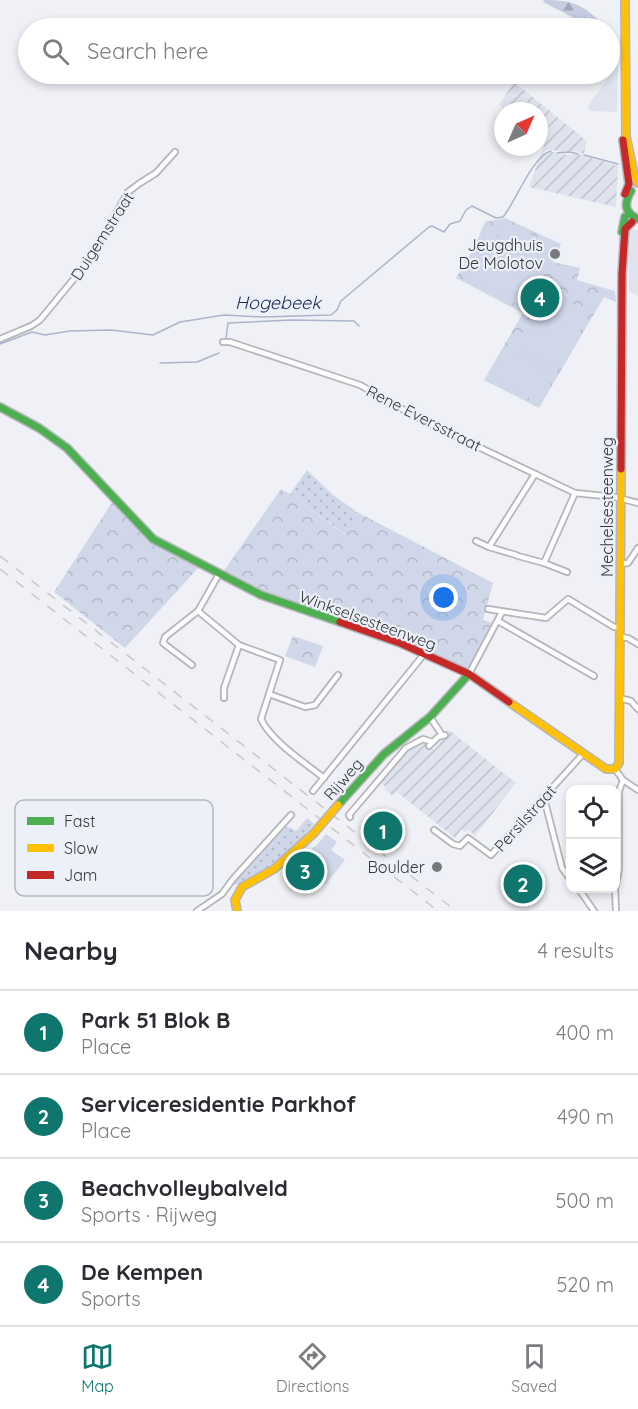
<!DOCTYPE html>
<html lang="en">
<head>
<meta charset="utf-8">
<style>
	:root { --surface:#fff; --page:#f7f7f7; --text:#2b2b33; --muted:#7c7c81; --line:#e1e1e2; --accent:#0f766e }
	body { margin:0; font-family:Quicksand,sans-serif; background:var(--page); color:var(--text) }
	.controls { position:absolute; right:18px; bottom:18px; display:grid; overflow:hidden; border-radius:12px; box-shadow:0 3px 9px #0003 }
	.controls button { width:54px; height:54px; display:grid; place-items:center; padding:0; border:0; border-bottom:2px solid var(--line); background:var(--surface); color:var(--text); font:30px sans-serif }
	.compass { position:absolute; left:494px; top:102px; width:54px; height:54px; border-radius:50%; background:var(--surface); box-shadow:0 3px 9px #0003; rotate:45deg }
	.you { position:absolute; left:444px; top:598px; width:21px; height:21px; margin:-15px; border:4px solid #fff; border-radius:50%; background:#1a73e8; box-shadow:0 0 0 9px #1a73e833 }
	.badge { display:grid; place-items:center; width:39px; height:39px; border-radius:50%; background:var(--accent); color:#fff; font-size:20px; font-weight:700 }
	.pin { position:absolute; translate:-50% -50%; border:3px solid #fff; box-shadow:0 2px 6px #0006 }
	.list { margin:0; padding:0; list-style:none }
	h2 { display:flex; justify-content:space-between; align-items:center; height:78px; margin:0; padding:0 24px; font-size:26px }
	h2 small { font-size:20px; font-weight:400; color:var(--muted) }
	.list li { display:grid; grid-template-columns:39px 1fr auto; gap:18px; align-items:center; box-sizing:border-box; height:84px; padding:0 24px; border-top:2px solid var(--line) }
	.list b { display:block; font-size:22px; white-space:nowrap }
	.list p { margin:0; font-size:20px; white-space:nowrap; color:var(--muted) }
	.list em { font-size:20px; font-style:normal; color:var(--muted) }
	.icon { flex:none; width:33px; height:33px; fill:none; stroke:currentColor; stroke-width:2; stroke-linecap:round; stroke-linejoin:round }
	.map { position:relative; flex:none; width:638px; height:911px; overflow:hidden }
	.search { position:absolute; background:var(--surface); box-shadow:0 3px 9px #0003; left:18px; right:18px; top:18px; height:66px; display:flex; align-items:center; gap:15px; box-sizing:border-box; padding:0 21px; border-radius:33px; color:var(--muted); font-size:22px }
	.sheet { height:414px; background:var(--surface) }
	nav { display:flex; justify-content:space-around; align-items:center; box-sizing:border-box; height:84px; border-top:2px solid var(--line); background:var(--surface); font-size:16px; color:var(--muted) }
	nav a { display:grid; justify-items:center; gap:3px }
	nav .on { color:var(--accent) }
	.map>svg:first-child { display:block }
	.built { fill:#dfe3ee }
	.industrial { fill:url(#industrial-furrows) }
	.grass { fill:url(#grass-dots) }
	.forest { fill:url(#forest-firs) }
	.park { fill:url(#park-crowns) }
	.pitch { fill:#d0d7e9 }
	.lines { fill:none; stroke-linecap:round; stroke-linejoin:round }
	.stream { stroke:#acb4cb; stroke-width:1.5 }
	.street-casing { stroke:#b5b6ba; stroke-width:8 }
	.fast-casing { stroke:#b5b6ba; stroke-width:10 }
	.slow-casing { stroke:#b5b6ba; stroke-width:10 }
	.jam-casing { stroke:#b5b6ba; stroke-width:10 }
	.street { stroke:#fdfdfe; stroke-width:4.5 }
	.fast { stroke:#4caf50; stroke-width:7 }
	.slow { stroke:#ffc107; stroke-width:7 }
	.jam { stroke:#c62828; stroke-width:7 }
	.rail { stroke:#c9c9cb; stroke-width:1.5; stroke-dasharray:10 10; stroke-linecap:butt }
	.slow-bridge-casing { stroke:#b5b6ba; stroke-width:10; stroke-linecap:butt }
	.slow-bridge { stroke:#ffc107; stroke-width:7 }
	.poi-dot { fill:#77797d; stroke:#ecf0f9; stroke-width:2 }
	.labels { text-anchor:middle; stroke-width:4.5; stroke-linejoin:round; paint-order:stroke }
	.street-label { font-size:16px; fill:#37383c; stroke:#ecf0f9 }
	.poi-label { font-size:16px; fill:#37383c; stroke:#ecf0f9; text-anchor:end }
	.water-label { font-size:18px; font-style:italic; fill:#1d2952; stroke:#ecf0f9 }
	.key { fill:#ecf0f9; stroke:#b6b9c0; stroke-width:1.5 }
	.key-label { font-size:16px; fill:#37383c }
</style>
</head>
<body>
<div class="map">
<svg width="638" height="911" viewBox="0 0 638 911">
	<defs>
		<pattern id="industrial-furrows" width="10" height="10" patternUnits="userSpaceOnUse" patternTransform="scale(1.5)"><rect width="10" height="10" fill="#dfe3ee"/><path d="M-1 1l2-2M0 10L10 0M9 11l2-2" fill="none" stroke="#c0c4cd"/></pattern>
		<pattern id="grass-dots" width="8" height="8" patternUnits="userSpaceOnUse" patternTransform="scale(1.5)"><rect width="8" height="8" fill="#d0d7e9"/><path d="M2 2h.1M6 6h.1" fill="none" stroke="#b3b9c9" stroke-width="1.8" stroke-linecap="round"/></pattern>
		<pattern id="forest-firs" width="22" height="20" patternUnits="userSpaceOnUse" patternTransform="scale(1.5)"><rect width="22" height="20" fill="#c6cde1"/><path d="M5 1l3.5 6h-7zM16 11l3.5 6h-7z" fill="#a2a7b8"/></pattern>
		<pattern id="park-crowns" width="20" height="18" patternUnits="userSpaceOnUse" patternTransform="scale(1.5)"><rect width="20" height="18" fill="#d0d7e9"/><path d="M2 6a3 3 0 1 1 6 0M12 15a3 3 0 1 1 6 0" fill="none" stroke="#b3b9c9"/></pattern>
	</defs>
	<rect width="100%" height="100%" fill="#eff1f6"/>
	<!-- built -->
	<g class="built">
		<polygon points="618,64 617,112 591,111 587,107"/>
		<polygon points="631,230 638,230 638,296 629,291 628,232"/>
	</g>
	<!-- industrial -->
	<g class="industrial">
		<polygon points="514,82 587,141 584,154 576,151 562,152 549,149 544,152 545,155 551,151 560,155 578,154 618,166 616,207 529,187 546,140 539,135 539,111 507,111 499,105"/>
		<polygon points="449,730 516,783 475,836 468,829 465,832 462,829 455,838 397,792 393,796 384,789 386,787 380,782 396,761 412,747 422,742 434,750"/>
	</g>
	<!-- grass -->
	<g class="grass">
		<polygon points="307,470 332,494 357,512 346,535 290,494"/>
		<path d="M307,818L314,824C293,851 266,872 234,885L233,884V880L285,825L296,831Z"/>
	</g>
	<!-- forest -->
	<path class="forest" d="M544,0C569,0 582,3 600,22L593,28L543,2Z"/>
	<!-- park -->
	<g class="park">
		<polygon points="505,218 561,244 553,262 580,268 577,280 615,291 616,302 604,297 539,408 484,380 523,313 456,278 474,248 485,222"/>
		<polygon points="281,489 290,494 345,535 357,512 493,583 483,620 498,625 494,624 469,671 273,597 223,572"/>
		<polygon points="113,501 151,541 199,567 125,648 54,592"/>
		<polygon points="293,636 323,646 315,667 285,656"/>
	</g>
	<!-- pitch -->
	<g class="pitch">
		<polygon points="506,222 554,246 542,271 493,247"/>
		<polygon points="484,247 539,274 523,307 468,280"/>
		<polygon points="555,293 590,313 558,369 523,349"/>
		<polygon points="506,347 555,375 539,403 490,376"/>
		<polygon points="326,834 337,842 331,850 345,860 325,885 319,877 303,885 287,868 318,844"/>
	</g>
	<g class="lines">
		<!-- stream -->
		<g class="stream">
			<polyline points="557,153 570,152 578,154"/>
			<polyline points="584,155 618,164"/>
			<polyline points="226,339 228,323 291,320 354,321 359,326"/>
			<path d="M0,344L32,332L45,335L70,331L111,330L153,335L180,322L224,315L262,317L331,315L337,310L341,301L429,227L432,226L444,232L450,224L460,221L466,210L472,206L496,218L503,217C515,203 533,155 551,151"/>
			<polyline points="160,363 197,362 219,353"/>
		</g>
		<!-- street casing -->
		<g class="street-casing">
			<g id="street">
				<polyline points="0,339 31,326 40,320 91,258 128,192 140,183 156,173 175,152"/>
				<polyline points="223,342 230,342 360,385 418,418 575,493 615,497 638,503"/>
				<polyline points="476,541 489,547 535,474"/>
				<polyline points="489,547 516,555"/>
				<polyline points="518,556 544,563 575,493"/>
				<polyline points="544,563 567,572"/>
				<polyline points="620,564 628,563 638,548"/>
				<polyline points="488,609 546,618 568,599 614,627 620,627"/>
				<polyline points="198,611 239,645 224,688 224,698"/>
				<polyline points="498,621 594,676"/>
				<polyline points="620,637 628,638 638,644"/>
				<path d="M239,645L280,660L261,719C271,741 305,763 324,778"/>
				<polyline points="192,665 163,643 165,637 198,611 219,574"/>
				<polyline points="469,674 502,612"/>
				<polyline points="269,694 305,707 315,705 338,675"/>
				<polyline points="619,698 631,701 638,709"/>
				<polyline points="430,717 442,735"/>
				<polyline points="429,746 438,737 445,735"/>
				<polyline points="615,769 623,780 638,790"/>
				<polyline points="313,791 425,653"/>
				<polyline points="544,798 562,868 570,879"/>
				<polyline points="350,817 349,815 406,748 423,739 433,742"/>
				<polyline points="434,830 453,844 460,846 468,838 491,855 583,754"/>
				<polyline points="616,885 619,869 619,791 623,780"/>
				<polyline points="578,888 594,911"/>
				<polyline points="615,888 616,911"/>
				<polyline points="197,911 222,894 233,879 291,815"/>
			</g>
		</g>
		<!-- fast casing -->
		<g class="fast-casing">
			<g id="fast">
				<path d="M631,191C624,203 624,213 638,219"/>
				<polyline points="622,232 625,217"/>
				<polyline points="0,407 39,428 67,448 153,539 261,595 340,622"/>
				<polyline points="338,805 384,754 430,717 469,674"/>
			</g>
		</g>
		<!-- slow casing -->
		<g class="slow-casing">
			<g id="slow">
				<polyline points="625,0 626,136 634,175 638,183"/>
				<polyline points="509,702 606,769 615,769 619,763 621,469"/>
				<polyline points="237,911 235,900 242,887 274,869 313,834"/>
			</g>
		</g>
		<!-- jam casing -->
		<g class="jam-casing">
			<g id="jam">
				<polyline points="623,140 629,184 625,194"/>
				<polyline points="621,469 622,274 625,229 632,222"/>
				<polyline points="340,622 400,643 469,674 509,702"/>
			</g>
		</g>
		<!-- street -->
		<use href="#street" class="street"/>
		<!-- fast -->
		<use href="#fast" class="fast"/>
		<!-- slow -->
		<use href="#slow" class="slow"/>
		<!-- jam -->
		<use href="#jam" class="jam"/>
		<!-- rail -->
		<g class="rail">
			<polyline points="0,556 456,911"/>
			<polyline points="0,569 438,911"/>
		</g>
		<!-- slow-bridge casing -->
		<g class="slow-bridge-casing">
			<polyline id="slow-bridge" points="313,834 338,805"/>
		</g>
		<!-- slow-bridge -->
		<use href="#slow-bridge" class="slow-bridge"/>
	</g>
	<!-- markers -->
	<g class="poi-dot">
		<circle cx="555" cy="254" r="6"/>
		<circle cx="437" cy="867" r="6"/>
	</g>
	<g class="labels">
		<!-- street labels -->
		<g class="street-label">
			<text transform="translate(102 236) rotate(-57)" y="6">Duigemstraat</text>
			<text transform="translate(424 418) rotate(27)" y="6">Rene Eversstraat</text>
			<text transform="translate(607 507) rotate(-90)" y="6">Mechelsesteenweg</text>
			<text transform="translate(368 620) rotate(20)" y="6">Winkselsesteenweg</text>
			<text transform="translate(343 779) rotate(-49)" y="6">Rijweg</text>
			<text transform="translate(525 818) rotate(-48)" y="6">Persilstraat</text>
		</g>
		<!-- poi labels -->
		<g class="poi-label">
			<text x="543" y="251">Jeugdhuis<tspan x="543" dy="18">De Molotov</tspan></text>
			<text x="425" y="873">Boulder</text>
		</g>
		<!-- water labels -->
		<g class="water-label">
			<text x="278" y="309">Hogebeek</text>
		</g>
	</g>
	<!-- legend -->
	<rect x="15" y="800" width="198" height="96" rx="9" class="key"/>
	<rect x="27" y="817" width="27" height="8" fill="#4caf50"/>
	<rect x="27" y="844" width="27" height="8" fill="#ffc107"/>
	<rect x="27" y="871" width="27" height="8" fill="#c62828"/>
	<g class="key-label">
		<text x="64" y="827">Fast</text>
		<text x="64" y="854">Slow</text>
		<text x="64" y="881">Jam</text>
	</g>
</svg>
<div class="controls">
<button><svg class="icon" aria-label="locate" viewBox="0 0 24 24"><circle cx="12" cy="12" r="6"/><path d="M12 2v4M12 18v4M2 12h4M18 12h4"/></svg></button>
<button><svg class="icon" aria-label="layers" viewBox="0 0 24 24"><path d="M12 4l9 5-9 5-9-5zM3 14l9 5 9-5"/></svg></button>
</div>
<svg class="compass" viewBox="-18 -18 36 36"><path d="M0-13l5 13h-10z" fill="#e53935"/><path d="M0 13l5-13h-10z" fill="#7c7c81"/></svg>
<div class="you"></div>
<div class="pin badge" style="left:383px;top:831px">1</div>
<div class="pin badge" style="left:523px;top:884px">2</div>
<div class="pin badge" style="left:305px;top:871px">3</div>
<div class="pin badge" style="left:540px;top:298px">4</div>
<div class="search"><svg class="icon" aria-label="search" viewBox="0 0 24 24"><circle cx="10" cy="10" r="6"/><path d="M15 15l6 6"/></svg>Search here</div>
</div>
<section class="sheet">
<h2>Nearby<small>4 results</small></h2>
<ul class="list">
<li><span class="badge">1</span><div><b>Park 51 Blok B</b><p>Place</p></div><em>400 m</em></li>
<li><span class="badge">2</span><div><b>Serviceresidentie Parkhof</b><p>Place</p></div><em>490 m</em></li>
<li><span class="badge">3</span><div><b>Beachvolleybalveld</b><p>Sports · Rijweg</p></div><em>500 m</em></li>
<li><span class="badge">4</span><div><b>De Kempen</b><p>Sports</p></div><em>520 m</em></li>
</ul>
</section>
<nav>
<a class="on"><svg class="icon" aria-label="map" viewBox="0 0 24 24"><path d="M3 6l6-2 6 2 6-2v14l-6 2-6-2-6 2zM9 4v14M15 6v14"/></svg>Map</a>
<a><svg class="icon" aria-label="directions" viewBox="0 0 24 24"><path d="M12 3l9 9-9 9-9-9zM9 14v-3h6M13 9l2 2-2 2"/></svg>Directions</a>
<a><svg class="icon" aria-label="saved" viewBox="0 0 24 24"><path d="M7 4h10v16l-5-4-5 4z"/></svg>Saved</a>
</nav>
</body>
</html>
